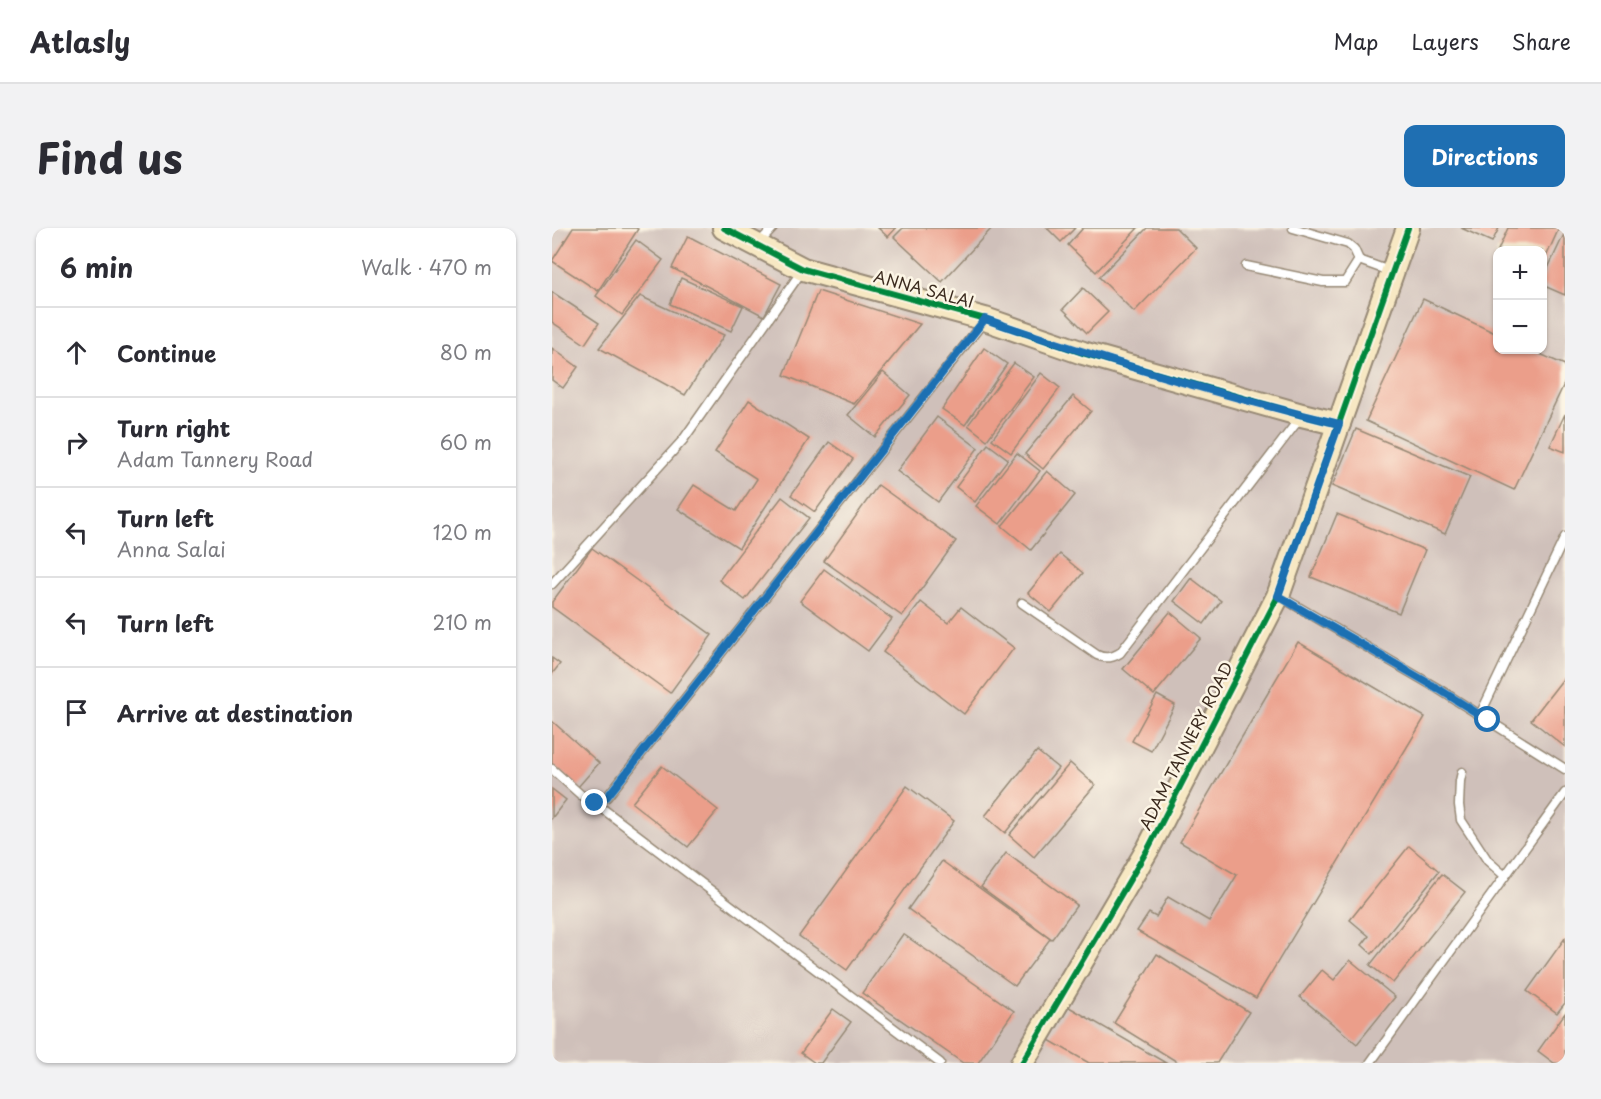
<!DOCTYPE html>
<html lang="en">
<head>
<meta charset="utf-8">
<style>
	:root { --surface:#fff; --page:#f2f2f3; --text:#2b2b33; --muted:#7c7c81; --line:#e1e1e2; --accent:#1f6fb2 }
	body { margin:0; font-family:"Playpen Sans",sans-serif; background:var(--page); color:var(--text) }
	.controls { position:absolute; right:18px; top:18px; display:grid; overflow:hidden; border-radius:12px; box-shadow:0 2px 4px #0004 }
	.controls button { width:54px; height:54px; display:grid; place-items:center; padding:0; border:0; border-bottom:2px solid var(--line); background:var(--surface); color:var(--text); font:30px sans-serif }
	.stop { position:absolute; width:18px; height:18px; margin:-14px; border:4px solid #1f6fb2; border-radius:50%; background:#fff }
	.stop.end { background:#1f6fb2; border-color:#fff; box-shadow:0 2px 6px #0008 }
	.list { margin:0; padding:0; list-style:none }
	h2 { display:flex; justify-content:space-between; align-items:center; height:78px; margin:0; padding:0 24px; font-size:26px }
	h2 small { font-size:20px; font-weight:400; color:var(--muted) }
	.list li { display:grid; grid-template-columns:39px 1fr auto; gap:18px; align-items:center; box-sizing:border-box; height:90px; padding:0 24px; border-top:2px solid var(--line) }
	.list b { display:block; font-size:22px; white-space:nowrap }
	.list p { margin:0; font-size:20px; white-space:nowrap; color:var(--muted) }
	.list em { font-size:20px; font-style:normal; color:var(--muted) }
	.icon { flex:none; width:33px; height:33px; fill:none; stroke:currentColor; stroke-width:2; stroke-linecap:round; stroke-linejoin:round }
	.map { position:relative; flex:none; width:1013px; height:835px; overflow:hidden; border-radius:12px }
	header { display:flex; align-items:center; gap:36px; box-sizing:border-box; height:84px; padding:0 30px; background:var(--surface); border-bottom:2px solid var(--line) }
	header strong { font-size:28px }
	nav { display:flex; gap:33px; margin-inline-start:auto; font-size:21px }
	.intro { display:flex; align-items:center; justify-content:space-between; box-sizing:border-box; height:144px; padding:0 36px }
	h1 { margin:0; font-size:42px }
	.button { padding:15px 27px; border-radius:12px; background:var(--accent); color:#fff; font-size:21px; font-weight:700 }
	main { display:flex; gap:36px; padding:0 36px }
	aside { flex:1; background:var(--surface); border-radius:12px; box-shadow:0 2px 4px #0004 }
	.map>svg:first-child { display:block }
	.industrial { fill:#cfc0ba; fill-rule:evenodd }
	.building { fill:#eb9e8a }
	.lines { fill:none; stroke-linecap:round; stroke-linejoin:round }
	.lane-casing { stroke:#968874; stroke-width:11 }
	.secondary-casing { stroke:#968874; stroke-width:26 }
	.lane { stroke:#fff; stroke-width:8 }
	.secondary { stroke:#f7e8c3; stroke-width:22 }
	.cycleway-casing { stroke:#fcf5e5; stroke-width:10 }
	.cycleway { stroke:#00873e; stroke-width:6 }
	.route { stroke:#1f6fb2; stroke-width:8 }
	.labels { text-anchor:middle; stroke-width:5; stroke-linejoin:round; paint-order:stroke }
	.street-label { font-size:16px; fill:#3b2a1e; stroke:#fcf5e5 }
</style>
</head>
<body>
<header>
<strong>Atlasly</strong>
<nav><a>Map</a><a>Layers</a><a>Share</a></nav>
</header>
<div class="intro"><h1>Find us</h1><a class="button">Directions</a></div>
<main>
<aside>
<h2>6 min<small>Walk · 470 m</small></h2>
<ul class="list">
<li><svg class="icon" aria-label="ahead" viewBox="0 0 24 24"><path d="M12 20V5M6 11l6-6 6 6"/></svg><div><b>Continue</b></div><em>80 m</em></li>
<li><svg class="icon" aria-label="right" viewBox="0 0 24 24"><path d="M7 20v-9h11M14 6l5 5-5 5"/></svg><div><b>Turn right</b><p>Adam Tannery Road</p></div><em>60 m</em></li>
<li><svg class="icon" aria-label="left" viewBox="0 0 24 24"><path d="M17 20v-9H6M10 6l-5 5 5 5"/></svg><div><b>Turn left</b><p>Anna Salai</p></div><em>120 m</em></li>
<li><svg class="icon" aria-label="left" viewBox="0 0 24 24"><path d="M17 20v-9H6M10 6l-5 5 5 5"/></svg><div><b>Turn left</b></div><em>210 m</em></li>
<li><svg class="icon" aria-label="arrive" viewBox="0 0 24 24"><path d="M6 21V4h12l-3 4 3 4H6"/></svg><div><b>Arrive at destination</b></div></li>
</ul>
</aside>
<div class="map">
<svg width="1013" height="835" viewBox="0 0 1013 835">
	<rect width="100%" height="100%" fill="#fcf5e5"/>
	<filter id="ink" filterUnits="userSpaceOnUse"><feTurbulence type="fractalNoise" baseFrequency=".0167" numOctaves="2"/><feDisplacementMap in="SourceGraphic" scale="12" xChannelSelector="R" yChannelSelector="G"/><feConvolveMatrix kernelMatrix="1 2 1 2 8 2 1 2 1" color-interpolation-filters="sRGB"/></filter>
	<filter id="wash" filterUnits="userSpaceOnUse"><feTurbulence type="fractalNoise" baseFrequency=".008" numOctaves="4" result="noise"/><feDisplacementMap in="SourceGraphic" scale="24" xChannelSelector="R" yChannelSelector="G"/><feGaussianBlur stdDeviation="1.35" result="paint"/><feColorMatrix in="noise" values="0 0 0 0 0 0 0 0 0 0 0 0 0 0 0 0 0 1.4 0 .05"/><feComposite in="paint" operator="in"/></filter>
	<g filter="url(#wash)">
		<rect width="100%" height="100%" fill="#f0e7cb"/>
		<!-- industrial -->
		<path class="industrial" d="M0,0H1013V835H0ZM945,22H990V122H945Z"/>
		<g id="blocks">
			<!-- building -->
			<g class="building">
				<polygon points="21,0 84,0 86,1 46,63 0,33"/>
				<polygon points="326,0 344,0 336,9"/>
				<polygon points="351,0 440,0 390,54 342,9"/>
				<polygon points="495,0 523,0 509,14"/>
				<polygon points="531,0 586,0 544,44 516,17"/>
				<polygon points="595,0 624,0 644,20 582,84 547,49"/>
				<polygon points="909,0 947,0 940,14"/>
				<polygon points="956,0 1007,0 990,38 990,22 946,22"/>
				<polygon points="1013,4 1013,67 990,57 990,53"/>
				<polygon points="136,8 229,56 212,88 120,40"/>
				<polygon points="84,12 111,32 70,87 44,68"/>
				<polygon points="129,50 191,78 179,103 118,76"/>
				<polygon points="531,60 556,84 535,105 511,81"/>
				<polygon points="266,63 368,96 302,176 232,147"/>
				<polygon points="0,64 47,95 33,116 0,94"/>
				<polygon points="88,68 172,107 133,167 47,120"/>
				<polygon points="871,71 945,106 945,122 979,122 1013,137 1013,154 962,262 814,193"/>
				<polygon points="0,120 26,139 11,160 0,152"/>
				<polygon points="432,120 455,136 413,197 390,181"/>
				<polygon points="462,135 482,149 435,212 416,197"/>
				<polygon points="331,144 358,167 323,209 296,187"/>
				<polygon points="489,145 508,160 459,225 440,211"/>
				<polygon points="521,168 539,183 491,241 473,226"/>
				<polygon points="197,172 257,211 187,320 126,281 142,257 184,283 205,251 163,224"/>
				<polygon points="1013,186 1013,224 998,218"/>
				<polygon points="385,189 426,220 386,274 345,243"/>
				<polygon points="804,201 918,249 893,306 780,258"/>
				<polygon points="277,214 301,231 263,284 239,267"/>
				<polygon points="436,216 456,231 423,274 404,259"/>
				<polygon points="465,225 488,243 448,296 424,278"/>
				<polygon points="495,243 523,267 479,322 450,298"/>
				<polygon points="326,257 404,313 350,388 272,333"/>
				<polygon points="230,269 257,290 193,372 167,352"/>
				<polygon points="785,286 873,322 847,385 759,349"/>
				<polygon points="40,320 160,407 118,465 0,379 0,374"/>
				<polygon points="508,326 531,345 499,384 476,365"/>
				<polygon points="272,341 340,391 316,423 248,373"/>
				<polygon points="639,350 669,373 652,396 622,373"/>
				<polygon points="369,374 396,395 409,379 462,420 412,486 331,424"/>
				<polygon points="618,384 649,410 602,467 571,441"/>
				<polygon points="746,414 873,489 704,770 585,703 597,685 604,689 616,669 657,693 685,647 628,614"/>
				<polygon points="0,430 8,436 0,446"/>
				<polygon points="1011,451 1013,453 1013,519 979,492"/>
				<polygon points="605,467 623,477 599,523 580,513"/>
				<polygon points="0,493 47,535 26,559 0,536"/>
				<polygon points="485,523 506,540 453,605 433,588"/>
				<polygon points="518,535 543,557 482,629 457,607"/>
				<polygon points="110,538 166,582 136,619 80,575"/>
				<polygon points="355,558 402,593 295,742 247,708"/>
				<polygon points="0,561 14,572 0,590"/>
				<polygon points="857,618 887,643 820,726 810,717 817,708 798,692"/>
				<polygon points="454,625 525,677 500,711 429,659"/>
				<polygon points="390,633 498,711 463,758 356,681"/>
				<polygon points="890,646 913,664 841,755 818,737"/>
				<polygon points="351,706 462,783 426,835 411,835 310,765"/>
				<polygon points="1013,710 1013,775 1005,785 975,763"/>
				<polygon points="605,726 697,784 665,835 627,835 562,795"/>
				<polygon points="798,732 843,769 805,816 748,769 770,742 782,752"/>
				<polygon points="517,779 614,835 537,835 495,811"/>
				<polygon points="281,781 299,794 269,835 263,835 249,825"/>
				<polygon points="1013,785 1013,835 1002,835 986,823"/>
			</g>
		</g>
	</g>
	<g filter="url(#ink)">
		<use href="#blocks" fill-opacity="0" stroke="#968874" stroke-width="1.5"/>
		<g class="lines">
			<!-- lane casing -->
			<g class="lane-casing">
				<g id="lane">
					<polyline points="741,0 796,16 802,21 807,32 840,44"/>
					<polyline points="205,17 221,0"/>
					<polyline points="694,38 771,54 793,54 807,32"/>
					<polyline points="0,356 131,212 250,43"/>
					<polyline points="729,369 885,460 1013,541"/>
					<path d="M470,375L545,427C553,431 560,430 568,425L748,190"/>
					<polyline points="928,487 1013,309"/>
					<polyline points="0,541 29,567 43,575 55,569 433,92"/>
					<polyline points="910,544 908,553 907,577 909,592 936,633 953,648"/>
					<polyline points="43,575 388,835"/>
					<polyline points="818,835 1013,565"/>
				</g>
			</g>
			<!-- secondary casing -->
			<g class="secondary-casing">
				<g id="secondary">
					<polyline points="172,0 251,41 433,91 531,125 750,187 787,196"/>
					<polyline points="470,835 597,619 726,368 856,0"/>
				</g>
			</g>
			<!-- lane -->
			<use href="#lane" class="lane"/>
			<!-- secondary -->
			<use href="#secondary" class="secondary"/>
			<!-- cycleway casing -->
			<g class="cycleway-casing">
				<g id="cycleway">
					<polyline points="172,0 251,41 433,91 531,125 750,187 787,196"/>
					<polyline points="470,835 597,619 726,368 856,0"/>
				</g>
			</g>
			<!-- cycleway -->
			<use href="#cycleway" class="cycleway"/>
		</g>
	</g>
	<g class="lines" filter="url(#ink)">
		<!-- route -->
		<path class="route" d="M43,575L55,569L433,91C549,131 667,167 787,196L726,368L885,460L936,492"/>
	</g>
	<g class="labels">
		<!-- street labels -->
		<g class="street-label">
			<text transform="translate(372 61) rotate(15)" y="6">ANNA SALAI</text>
			<text transform="translate(634 518) rotate(-63)" y="6">ADAM TANNERY ROAD</text>
		</g>
	</g>
</svg>
<div class="controls">
<button>+</button>
<button>−</button>
</div>
<div class="stop" style="left:936px;top:492px"></div>
<div class="stop end" style="left:43px;top:575px"></div>
</div>
</main>
</body>
</html>
